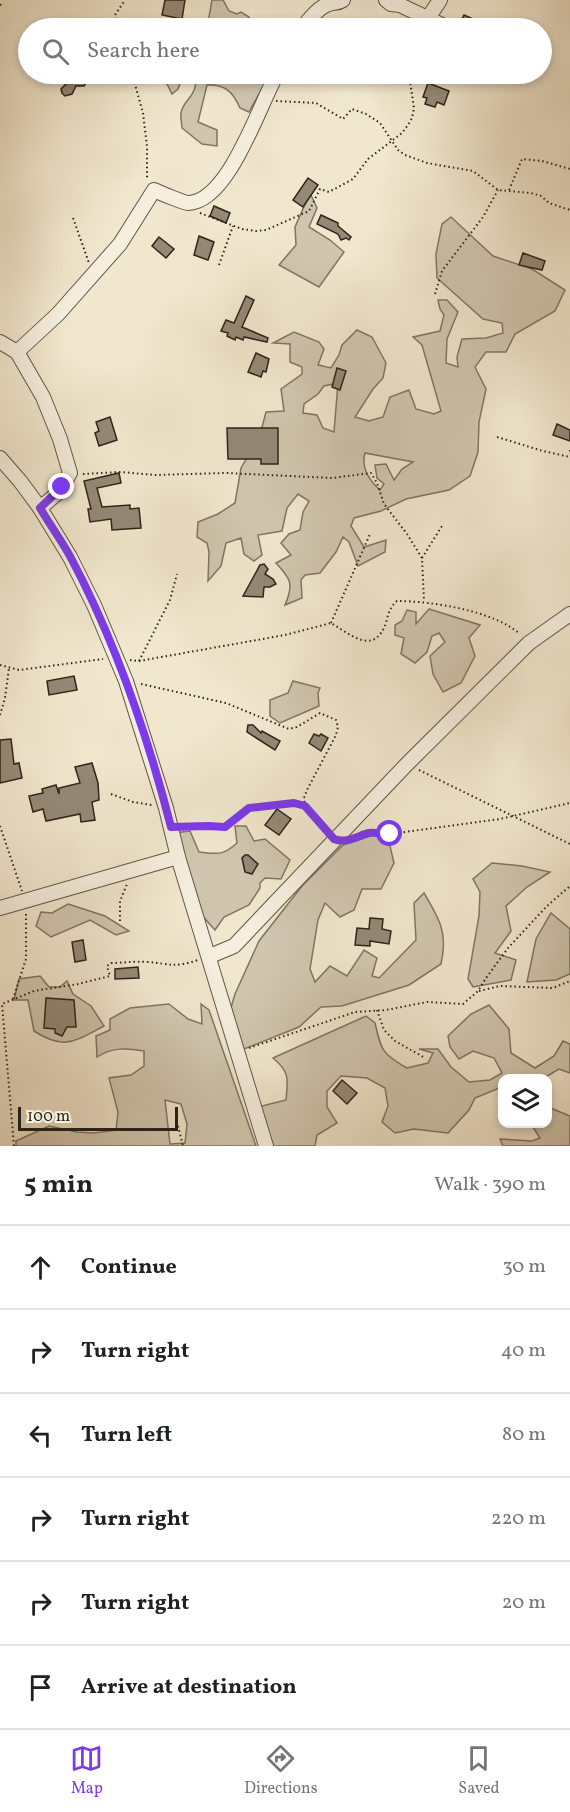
<!DOCTYPE html>
<html lang="en">
<head>
<meta charset="utf-8">
<style>
	:root { --surface:#fff; --page:#f2f2f2; --text:#202124; --muted:#757577; --line:#e0e0e0; --accent:#7c3aed }
	body { margin:0; font-family:Vollkorn,serif; background:var(--page); color:var(--text) }
	.controls { position:absolute; right:18px; bottom:18px; display:grid; overflow:hidden; border-radius:12px; box-shadow:0 3px 9px #0003 }
	.controls button { width:54px; height:54px; display:grid; place-items:center; padding:0; border:0; border-bottom:2px solid var(--line); background:var(--surface); color:var(--text); font:30px sans-serif }
	.scale { position:absolute; left:18px; bottom:15px; width:160px; box-sizing:border-box; padding-left:6px; border:3px solid #2f2418; border-top:0; font-size:16px; line-height:21px; white-space:nowrap; color:#2f2418; -webkit-text-stroke:4px #f6efdf; paint-order:stroke }
	.stop { position:absolute; width:18px; height:18px; margin:-14px; border:4px solid #7c3aed; border-radius:50%; background:#fff }
	.stop.end { background:#7c3aed; border-color:#fff; box-shadow:0 2px 6px #0008 }
	.list { margin:0; padding:0; list-style:none }
	h2 { display:flex; justify-content:space-between; align-items:center; height:78px; margin:0; padding:0 24px; font-size:26px }
	h2 small { font-size:20px; font-weight:400; color:var(--muted) }
	.list li { display:grid; grid-template-columns:39px 1fr auto; gap:18px; align-items:center; box-sizing:border-box; height:84px; padding:0 24px; border-top:2px solid var(--line) }
	.list b { display:block; font-size:22px; white-space:nowrap }
	.list em { font-size:20px; font-style:normal; color:var(--muted) }
	.icon { flex:none; width:33px; height:33px; fill:none; stroke:currentColor; stroke-width:2; stroke-linecap:round; stroke-linejoin:round }
	.map { position:relative; flex:none; width:570px; height:1146px; overflow:hidden }
	.search { position:absolute; background:var(--surface); box-shadow:0 3px 9px #0003; left:18px; right:18px; top:18px; height:66px; display:flex; align-items:center; gap:15px; box-sizing:border-box; padding:0 21px; border-radius:33px; color:var(--muted); font-size:22px }
	.sheet { height:582px; background:var(--surface) }
	nav { display:flex; justify-content:space-around; align-items:center; box-sizing:border-box; height:84px; border-top:2px solid var(--line); background:var(--surface); font-size:16px; color:var(--muted) }
	nav a { display:grid; justify-items:center; gap:3px }
	nav .on { color:var(--accent) }
	.map>svg:first-child { display:block }
	.green { fill:#d0c6af; stroke:#807564; stroke-width:1.5; fill-rule:evenodd }
	.building { fill:#948977; stroke:#2f2418; stroke-width:1.5 }
	.lines { fill:none; stroke-linecap:round; stroke-linejoin:round }
	.minor-casing { stroke:#605546; stroke-width:16 }
	.path { stroke:#2f2418; stroke-width:2; stroke-dasharray:1.5 3; stroke-linecap:butt }
	.minor { stroke:#f6efdf; stroke-width:14 }
	.route { stroke:#7c3aed; stroke-width:8 }
</style>
</head>
<body>
<div class="map">
<svg width="570" height="1146" viewBox="0 0 570 1146">
	<rect width="100%" height="100%" fill="#f1e7ce"/>
	<filter id="stains"><feTurbulence type="fractalNoise" baseFrequency=".00333" numOctaves="4"/><feColorMatrix values="0 0 0 0 .2 0 0 0 0 .09 0 0 0 0 .02 0 0 0 .5 -.17"/></filter>
	<radialGradient id="worn" r=".72"><stop offset=".6" stop-color="#630" stop-opacity="0"/><stop offset="1" stop-color="#630" stop-opacity=".3"/></radialGradient>
	<!-- green -->
	<g class="green">
		<polygon points="212,0 223,0 229,11 237,14 241,12 249,17 252,28 207,28"/>
		<path d="M170,74H270L249,112L240,108C233,92 225,84 207,85L198,122L217,130V146L202,144L182,128C182,124 180,117 181,113C183,100 194,99 196,82L183,75L178,89L172,94L167,84Z"/>
		<polygon points="310,193 317,208 309,227 330,240 344,252 319,287 279,265 296,245 295,227"/>
		<path d="M451,217L493,256L532,269L565,290L555,311L515,334L506,352H486L475,367L486,389L479,422L478,452L470,476L449,490L406,499L381,511L354,518L351,526L364,547L386,540L385,552L358,566L349,542L343,537L336,552L320,573L305,575L301,580L302,598L285,605C294,584 291,579 276,563L291,555L281,543L289,534L300,530L303,512L309,501L298,494L287,508L282,531L258,535L262,555L254,561L244,554L241,538L226,543L221,566L208,581L209,552L207,543L197,537L198,522L218,514L235,503L241,468L260,435L266,412L284,411L281,389L302,374V367L290,362V344L273,343L294,332L319,342L324,349L318,365L331,368L339,355L342,345L357,330L372,337L386,363L383,378L373,389L355,417L369,421L383,417L390,397L409,390L416,409L434,414L441,411L422,345L413,337L440,331L444,315L440,309L438,300H447L458,312L447,339L446,363L458,367L457,357L462,339L486,338L503,333L502,323L483,319L437,278L436,254L442,224ZM338,383L334,432L323,428L317,415L303,413L304,404L318,394L324,386ZM365,453L413,462L402,469L394,480L386,464L375,465L377,478L384,484L380,490C369,480 361,467 365,453Z"/>
		<polygon points="429,609 480,625 469,638 475,656 461,683 443,692 433,674 430,656 445,642 439,633 432,636 427,652 415,663 401,654 404,638 395,635 395,625 402,621 407,610 416,612 416,624"/>
		<polygon points="293,681 320,688 318,693 319,706 280,723 270,716 270,700 288,693"/>
		<path d="M235,826H246L254,841L265,839L290,860L281,879L265,878L260,883V888L249,905L224,917L215,930L199,912L174,833L190,831L199,852C217,854 223,856 237,843Z"/>
		<path d="M372,834L389,842L394,863L381,889H362L354,910L340,917L325,903L318,920L310,969L315,982L330,966L347,976L364,950L377,958L372,976L379,978L416,940L414,903L424,893C440,920 448,933 441,964L409,985L342,1006L321,1007L299,1027L239,1051L230,1011L235,994L259,941L302,886L343,845Z"/>
		<polygon points="492,863 522,866 550,872 527,887 506,906 511,931 495,953 516,960 511,980 473,987 468,979 479,916 480,892 473,879"/>
		<polygon points="68,904 105,916 129,931 116,935 90,920 51,937 36,926 41,912 52,913"/>
		<polygon points="551,913 570,929 570,974 556,980 527,982 536,939"/>
		<path d="M40,976L49,987H60L67,981L73,994L91,1006L104,1026C75,1041 65,1051 34,1031L28,1000H14L19,979Z"/>
		<path d="M169,1004L188,1019L202,1024L201,1004L209,1010L256,1146H16V1141L49,1126L77,1132L94,1133L116,1130L118,1112L109,1078L131,1075L144,1066V1051C127,1048 112,1047 97,1057L96,1036L110,1030V1019L130,1008ZM165,1100L181,1104L187,1124L185,1143L170,1144Z"/>
		<path d="M489,1005L509,1029L511,1053L535,1068L554,1056L563,1041L570,1044V1073L559,1069L544,1078H502V1087L475,1098L469,1110L448,1133L414,1129L395,1133L382,1122L388,1106L385,1088L367,1078L341,1076L327,1091V1107L337,1123L317,1135L315,1146H273L258,1107L286,1100C288,1079 290,1072 273,1058L366,1016L375,1023C381,1050 382,1054 407,1068L428,1063L433,1053L419,1049H438L451,1067L469,1082L490,1080L502,1073L494,1058L473,1051L459,1059L450,1047L448,1036L471,1014Z"/>
		<polygon points="548,1107 570,1116 570,1146 503,1146 500,1139 532,1141 540,1138 531,1124 548,1124"/>
	</g>
	<!-- building -->
	<g class="building">
		<polygon points="165,0 185,0 182,19 162,15"/>
		<polygon points="464,15 493,28 458,28"/>
		<polygon points="68,77 77,79 83,77 86,83 84,86 76,86 72,94 65,96 62,93 61,89 66,84"/>
		<polygon points="428,83 449,91 444,105 437,102 435,107 425,104 427,98 423,97"/>
		<polygon points="308,178 318,185 303,207 293,200"/>
		<polygon points="214,206 230,213 226,223 210,216"/>
		<polygon points="321,215 338,223 338,226 351,237 349,240 346,238 341,240 338,234 317,224"/>
		<polygon points="199,236 214,242 208,260 194,255"/>
		<polygon points="159,237 174,249 166,258 152,246"/>
		<polygon points="523,253 545,261 542,270 519,265"/>
		<polygon points="246,296 254,300 242,327 268,338 267,342 244,337 243,340 236,337 235,340 227,336 228,333 221,331 226,320 234,323"/>
		<polygon points="256,353 269,359 266,372 263,371 261,377 248,372"/>
		<polygon points="337,368 346,371 340,390 332,387"/>
		<polygon points="110,417 117,440 99,446 95,433 99,431 96,422"/>
		<polygon points="557,424 570,430 570,441 553,435"/>
		<polygon points="227,428 278,428 278,464 261,464 261,459 228,459"/>
		<polygon points="119,473 121,483 97,488 102,507 130,505 130,509 139,508 141,528 112,530 111,519 90,522 88,509 91,509 84,481"/>
		<polygon points="264,564 268,569 265,574 273,579 276,584 270,587 264,587 263,597 243,596 260,565"/>
		<polygon points="74,676 77,690 49,695 47,681"/>
		<polygon points="248,725 253,725 261,733 262,731 280,741 275,750 247,732"/>
		<polygon points="314,734 319,736 321,734 328,738 321,751 309,743"/>
		<polygon points="11,739 14,764 19,763 22,778 0,783 0,740"/>
		<polygon points="92,763 98,783 99,800 92,802 95,820 81,822 80,814 46,821 43,809 33,812 29,796 43,793 42,789 56,785 59,794 59,788 80,783 75,767"/>
		<polygon points="277,809 291,819 279,835 265,825"/>
		<polygon points="245,855 248,855 258,864 252,874 245,872 242,858"/>
		<polygon points="370,918 383,919 382,929 391,931 389,944 370,941 370,946 355,945 357,928 369,929"/>
		<polygon points="83,940 86,960 75,962 72,942"/>
		<polygon points="138,967 139,978 115,979 115,969"/>
		<polygon points="46,998 74,1000 76,1027 67,1027 62,1036 55,1033 55,1029 44,1028"/>
		<polygon points="342,1080 357,1093 347,1104 333,1091"/>
	</g>
	<g class="lines">
		<!-- minor casing -->
		<g class="minor-casing">
			<g id="minor">
				<polyline points="386,0 391,4 400,5 446,27"/>
				<polyline points="428,18 440,0"/>
				<path d="M302,28C309,20 318,7 329,4C335,2 337,4 343,0"/>
				<polyline points="0,342 17,352 43,397 60,439 70,473 59,492 40,508"/>
				<path d="M17,352L58,314L120,244L154,190C160,193 185,203 188,203C229,202 259,105 277,74"/>
				<polyline points="0,458 20,481 40,508 70,557 94,605 126,681 166,808 178,857 266,1146"/>
				<polyline points="0,908 178,857"/>
				<polyline points="210,956 234,946 407,764 529,643 570,614"/>
			</g>
		</g>
		<!-- path -->
		<g class="path">
			<polyline points="0,5 2,4"/>
			<polyline points="118,28 115,15 125,0"/>
			<polyline points="132,74 143,113 147,146 147,180"/>
			<polyline points="276,101 316,103 343,119 352,109 366,114 380,123 398,150 405,155 427,163 473,171 498,190 531,193 541,196 549,203 570,210"/>
			<polyline points="509,190 522,159 542,161 570,169"/>
			<polyline points="200,213 242,229 256,231 266,230 309,211 320,189 329,192 353,179 368,159 402,133 408,125 412,118 414,108 409,74"/>
			<polyline points="73,218 89,263"/>
			<polyline points="219,265 233,226"/>
			<polyline points="435,294 442,271 483,217 498,190"/>
			<polyline points="497,437 543,451 570,457"/>
			<polyline points="570,450 570,453"/>
			<polyline points="83,474 121,472 155,475 226,473 332,478 371,473 377,483 384,504 407,534 422,558 424,601"/>
			<polyline points="422,558 442,526"/>
			<polyline points="331,623 370,534"/>
			<path d="M130,660L139,661L285,635L331,623C351,635 374,656 386,623C388,614 390,607 397,601C432,601 494,611 520,634"/>
			<polyline points="139,661 170,600 177,574"/>
			<polyline points="0,665 19,670 103,659"/>
			<polyline points="141,684 226,703 289,729 297,727 320,713 336,720 338,727 336,735 307,790 304,798 305,805"/>
			<polyline points="0,715 5,698 9,668"/>
			<polyline points="419,770 570,844"/>
			<polyline points="111,794 133,802 152,805"/>
			<polyline points="0,826 22,891"/>
			<polyline points="184,827 208,826 225,827 241,816 249,808 294,803 305,806 327,831"/>
			<polyline points="355,838 370,833 390,834 500,819 570,803"/>
			<polyline points="120,921 120,901 127,884"/>
			<polyline points="479,991 500,986 553,988 570,981"/>
			<polyline points="13,999 26,959 26,914"/>
			<polyline points="377,1010 384,1030 395,1041 425,1058"/>
			<polyline points="249,1048 355,1012 386,1010 427,1002 463,1004 478,991 486,978 508,948 547,906 570,886"/>
			<polyline points="178,1126 183,1146"/>
			<path d="M14,1146L2,1004L34,991L78,984L110,976L107,966L111,963C123,963 134,961 148,962C172,964 174,968 198,960"/>
		</g>
		<!-- minor -->
		<use href="#minor" class="minor"/>
	</g>
	<g class="lines">
		<!-- route -->
		<path class="route" d="M62,487L40,508C50,525 62,541 71,558C115,641 148,737 171,827L208,826L225,827L249,808L294,803L305,806L334,839C347,844 357,836 369,833C376,832 383,834 390,834"/>
	</g>
	<rect width="100%" height="100%" filter="url(#stains)"/>
	<rect width="100%" height="100%" fill="url(#worn)"/>
</svg>
<div class="controls">
<button><svg class="icon" aria-label="layers" viewBox="0 0 24 24"><path d="M12 4l9 5-9 5-9-5zM3 14l9 5 9-5"/></svg></button>
</div>
<div class="scale">100 m</div>
<div class="stop" style="left:390px;top:834px"></div>
<div class="stop end" style="left:62px;top:487px"></div>
<div class="search"><svg class="icon" aria-label="search" viewBox="0 0 24 24"><circle cx="10" cy="10" r="6"/><path d="M15 15l6 6"/></svg>Search here</div>
</div>
<section class="sheet">
<h2>5 min<small>Walk · 390 m</small></h2>
<ul class="list">
<li><svg class="icon" aria-label="ahead" viewBox="0 0 24 24"><path d="M12 20V5M6 11l6-6 6 6"/></svg><div><b>Continue</b></div><em>30 m</em></li>
<li><svg class="icon" aria-label="right" viewBox="0 0 24 24"><path d="M7 20v-9h11M14 6l5 5-5 5"/></svg><div><b>Turn right</b></div><em>40 m</em></li>
<li><svg class="icon" aria-label="left" viewBox="0 0 24 24"><path d="M17 20v-9H6M10 6l-5 5 5 5"/></svg><div><b>Turn left</b></div><em>80 m</em></li>
<li><svg class="icon" aria-label="right" viewBox="0 0 24 24"><path d="M7 20v-9h11M14 6l5 5-5 5"/></svg><div><b>Turn right</b></div><em>220 m</em></li>
<li><svg class="icon" aria-label="right" viewBox="0 0 24 24"><path d="M7 20v-9h11M14 6l5 5-5 5"/></svg><div><b>Turn right</b></div><em>20 m</em></li>
<li><svg class="icon" aria-label="arrive" viewBox="0 0 24 24"><path d="M6 21V4h12l-3 4 3 4H6"/></svg><div><b>Arrive at destination</b></div></li>
</ul>
</section>
<nav>
<a class="on"><svg class="icon" aria-label="map" viewBox="0 0 24 24"><path d="M3 6l6-2 6 2 6-2v14l-6 2-6-2-6 2zM9 4v14M15 6v14"/></svg>Map</a>
<a><svg class="icon" aria-label="directions" viewBox="0 0 24 24"><path d="M12 3l9 9-9 9-9-9zM9 14v-3h6M13 9l2 2-2 2"/></svg>Directions</a>
<a><svg class="icon" aria-label="saved" viewBox="0 0 24 24"><path d="M7 4h10v16l-5-4-5 4z"/></svg>Saved</a>
</nav>
</body>
</html>
